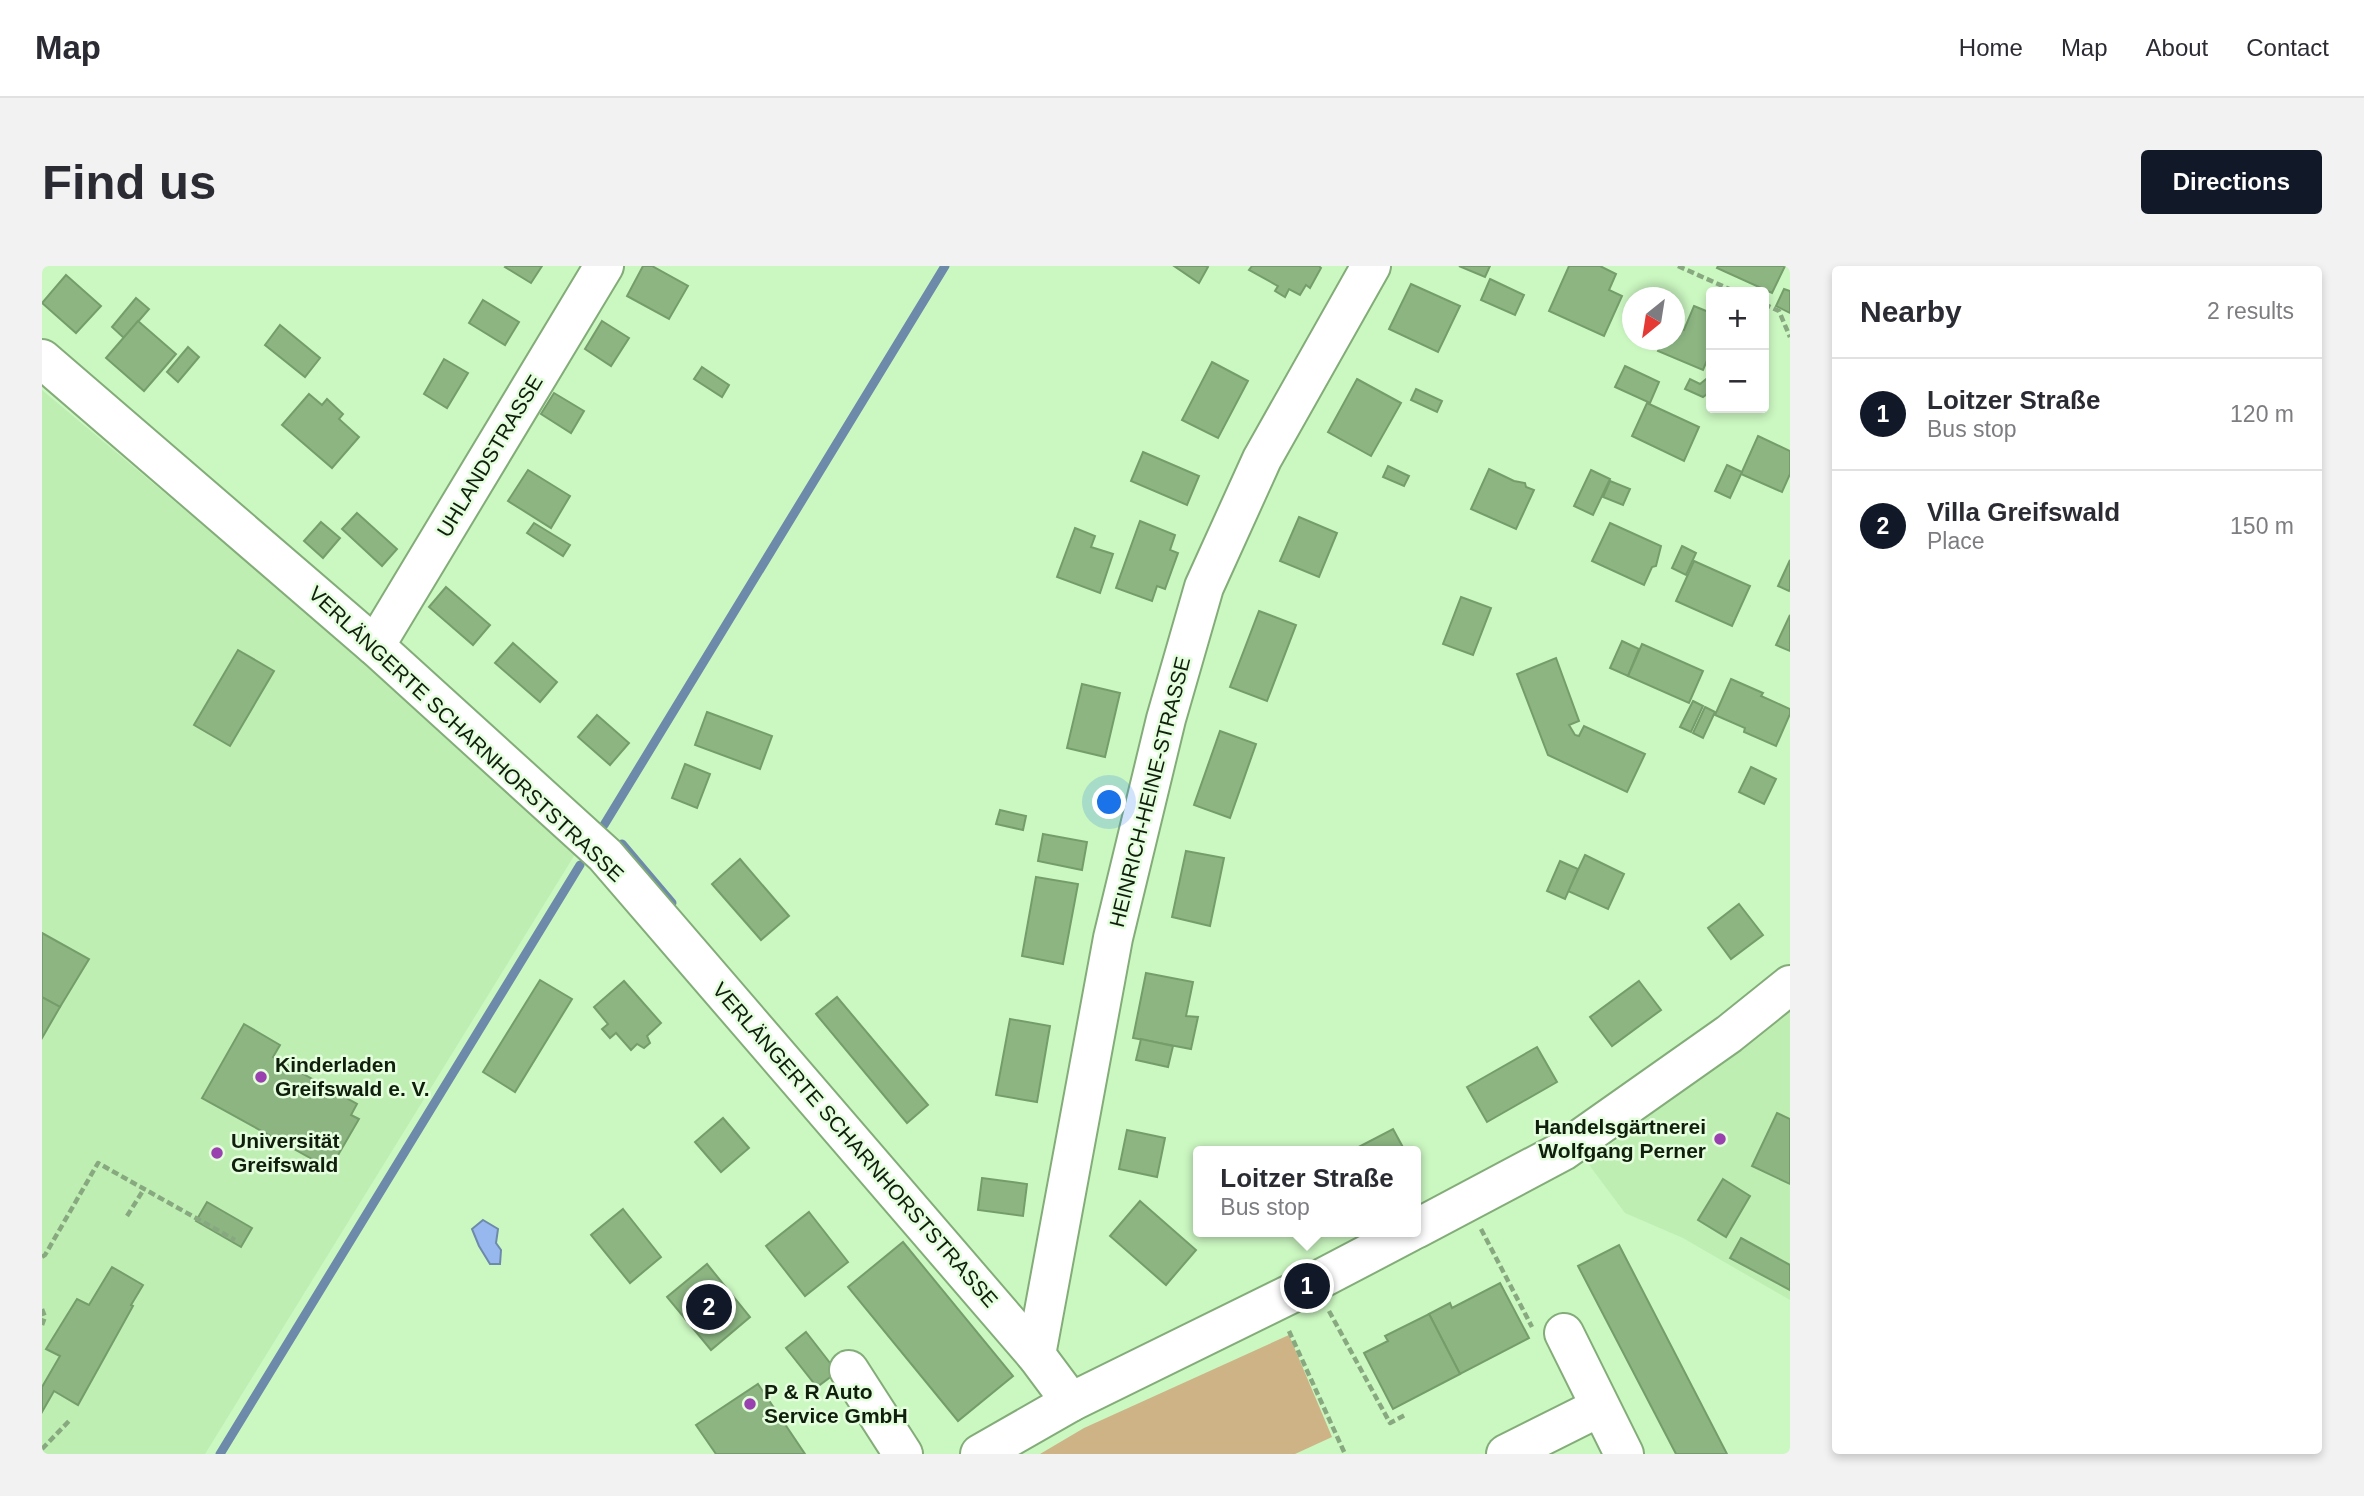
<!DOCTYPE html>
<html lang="en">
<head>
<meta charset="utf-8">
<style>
	:root { --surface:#fff; --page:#f2f2f3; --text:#2b2b33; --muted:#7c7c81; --line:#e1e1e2; --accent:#111827 }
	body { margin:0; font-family:Arial,sans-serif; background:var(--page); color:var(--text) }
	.controls { position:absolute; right:21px; top:21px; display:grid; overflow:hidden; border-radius:7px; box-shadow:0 4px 10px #0003 }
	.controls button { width:63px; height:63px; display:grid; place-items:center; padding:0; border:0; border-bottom:2px solid var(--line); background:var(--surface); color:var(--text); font:35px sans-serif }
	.compass { position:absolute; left:1580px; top:21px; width:63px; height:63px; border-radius:50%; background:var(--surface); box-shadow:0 4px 10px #0003; rotate:210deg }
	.you { position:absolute; left:1068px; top:537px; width:24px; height:24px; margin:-18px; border:5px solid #fff; border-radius:50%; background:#1a73e8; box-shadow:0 0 0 10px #1a73e833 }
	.badge { display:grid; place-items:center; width:46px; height:46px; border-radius:50%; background:var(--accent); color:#fff; font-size:23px; font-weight:700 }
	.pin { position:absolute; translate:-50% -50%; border:4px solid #fff; box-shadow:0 2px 7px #0006 }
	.popup { position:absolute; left:1151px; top:880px; width:228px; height:91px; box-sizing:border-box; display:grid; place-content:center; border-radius:7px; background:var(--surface); filter:drop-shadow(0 2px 5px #0005); font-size:23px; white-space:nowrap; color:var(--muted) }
	.popup b { font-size:26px; color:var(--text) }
	.popup::after { content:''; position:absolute; left:50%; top:100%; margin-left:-14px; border:14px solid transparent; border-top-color:var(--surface) }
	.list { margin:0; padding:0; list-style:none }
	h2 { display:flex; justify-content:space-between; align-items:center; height:91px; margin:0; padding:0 28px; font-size:30px }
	h2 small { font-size:23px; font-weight:400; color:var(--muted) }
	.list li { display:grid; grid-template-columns:46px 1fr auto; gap:21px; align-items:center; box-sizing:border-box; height:112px; padding:0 28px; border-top:2px solid var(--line) }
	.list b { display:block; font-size:26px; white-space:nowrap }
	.list p { margin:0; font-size:23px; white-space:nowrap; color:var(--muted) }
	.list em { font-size:23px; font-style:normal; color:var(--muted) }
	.map { position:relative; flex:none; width:1748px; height:1188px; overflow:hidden; border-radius:7px }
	header { display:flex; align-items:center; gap:42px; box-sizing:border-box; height:98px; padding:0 35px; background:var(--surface); border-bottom:2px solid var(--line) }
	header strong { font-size:33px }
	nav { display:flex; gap:38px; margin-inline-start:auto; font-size:24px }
	.intro { display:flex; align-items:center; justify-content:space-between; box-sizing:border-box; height:168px; padding:0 42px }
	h1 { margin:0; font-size:49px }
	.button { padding:18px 32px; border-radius:7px; background:var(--accent); color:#fff; font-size:24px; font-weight:700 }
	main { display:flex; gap:42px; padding:0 42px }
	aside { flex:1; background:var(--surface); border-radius:7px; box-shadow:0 4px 10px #0003 }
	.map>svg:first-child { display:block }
	.built { fill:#beeeb2 }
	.green { fill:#ceb387 }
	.water { fill:#97b8ee; stroke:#6e8aaa; stroke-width:2 }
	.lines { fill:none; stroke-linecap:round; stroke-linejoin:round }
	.stream { stroke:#6e8aaa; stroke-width:9 }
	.building { fill:#8cb582; stroke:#759d6b; stroke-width:2 }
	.minor-casing { stroke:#83ac79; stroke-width:42 }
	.major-casing { stroke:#83ac79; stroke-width:42 }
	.path { stroke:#88a980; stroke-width:4.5; stroke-dasharray:7 3.5; stroke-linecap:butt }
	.minor { stroke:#fff; stroke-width:38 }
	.major { stroke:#fff; stroke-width:38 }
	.poi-dot { fill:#9941ae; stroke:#e4fede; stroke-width:2.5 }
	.labels { text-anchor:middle; stroke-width:5; stroke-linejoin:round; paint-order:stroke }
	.street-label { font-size:21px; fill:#0f1f0b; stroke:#e4fede }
	.poi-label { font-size:21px; font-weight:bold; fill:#0f1f0b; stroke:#e4fede; text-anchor:start }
</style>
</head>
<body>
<header>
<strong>Map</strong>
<nav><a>Home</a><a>Map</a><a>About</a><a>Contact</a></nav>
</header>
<div class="intro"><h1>Find us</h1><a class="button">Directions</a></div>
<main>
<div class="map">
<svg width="1748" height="1188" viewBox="0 0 1748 1188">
	<rect width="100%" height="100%" fill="#cbf7c1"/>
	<!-- built -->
	<g class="built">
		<polygon points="0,124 325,397 535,585 163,1188 0,1188"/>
		<polygon points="1748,738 1748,1034 1641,972 1583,947 1545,896 1642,824 1663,798"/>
	</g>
	<!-- green -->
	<polygon class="green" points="1247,1069 1290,1171 1253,1188 998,1188 1042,1162"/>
	<!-- water -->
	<polygon class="water" points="441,954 456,963 454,977 459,984 458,998 448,998 437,980 430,963"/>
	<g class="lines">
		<!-- stream -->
		<g class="stream">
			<polyline points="562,559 903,0"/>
			<polyline points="580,578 630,637"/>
			<polyline points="178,1188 538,599"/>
		</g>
	</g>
	<!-- building -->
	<g class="building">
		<polygon points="464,0 500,0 489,17 463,1"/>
		<polygon points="601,0 610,0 646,20 627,53 585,30"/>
		<polygon points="1132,0 1164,0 1166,1 1157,17"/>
		<polygon points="1210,0 1277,0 1279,2 1268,22 1264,19 1258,29 1247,23 1243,31 1233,25 1236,20 1207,4"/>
		<polygon points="1417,0 1448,0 1443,11"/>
		<polygon points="1527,0 1558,0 1574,8 1567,24 1580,30 1562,70 1507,45"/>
		<polygon points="1676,0 1743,0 1730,27 1675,2"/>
		<polygon points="24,9 59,40 34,67 0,37"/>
		<polygon points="1448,13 1482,29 1473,49 1439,34"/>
		<polygon points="1369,18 1418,40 1396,86 1347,63"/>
		<polygon points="1742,23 1748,25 1748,47 1734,40"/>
		<polygon points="94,32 107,43 82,72 70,61"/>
		<polygon points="441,34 477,56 463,79 427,57"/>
		<polygon points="1652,40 1669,47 1669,85 1661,104 1616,85 1621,74 1632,74 1632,60 1642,64"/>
		<polygon points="96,55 134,88 102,125 64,92"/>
		<polygon points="560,55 587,72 569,100 543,83"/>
		<polygon points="238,59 278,92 263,111 223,79"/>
		<polygon points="146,81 157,91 136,116 125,106"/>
		<polygon points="402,93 426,107 405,142 382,128"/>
		<polygon points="1170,96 1206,115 1176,172 1140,154"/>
		<polygon points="1583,100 1617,116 1608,137 1573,121"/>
		<polygon points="660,101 687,119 680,131 652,113"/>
		<polygon points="1669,109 1669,125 1661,131 1643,123 1648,113 1658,118"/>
		<polygon points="1315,113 1359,137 1329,190 1286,166"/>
		<polygon points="1374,123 1400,135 1395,146 1369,134"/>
		<polygon points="512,127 542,145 529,167 499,148"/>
		<polygon points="267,128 280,139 285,133 301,148 297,153 317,171 290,202 240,159"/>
		<polygon points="1605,137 1657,161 1642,195 1590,170"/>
		<polygon points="1716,170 1748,185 1748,208 1740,226 1699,208"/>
		<polygon points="1101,186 1157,210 1145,239 1089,215"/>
		<polygon points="1685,199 1700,206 1688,232 1673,225"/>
		<polygon points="1346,200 1367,210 1362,220 1341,211"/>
		<polygon points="1447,203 1472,215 1483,217 1484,221 1492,224 1474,263 1429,243"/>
		<polygon points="486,204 528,230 509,262 466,235"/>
		<polygon points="1549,204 1568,213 1551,249 1532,240"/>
		<polygon points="1568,215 1588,223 1581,239 1561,231"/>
		<polygon points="315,247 355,283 340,300 300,263"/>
		<polygon points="1257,251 1295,267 1277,311 1238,295"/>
		<polygon points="1098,255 1133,269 1128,284 1136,287 1123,323 1115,320 1110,335 1074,322"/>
		<polygon points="279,256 298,272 281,292 262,275"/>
		<polygon points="492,257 528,279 521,290 485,267"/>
		<polygon points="1568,257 1619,280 1614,300 1610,301 1602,319 1550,295"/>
		<polygon points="1033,262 1053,270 1049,281 1071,288 1058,327 1015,311"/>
		<polygon points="1640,280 1654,287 1644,309 1630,302"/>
		<polygon points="1748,294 1748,323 1747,325 1736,320"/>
		<polygon points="1652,295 1708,320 1690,360 1634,335"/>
		<polygon points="404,321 448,359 431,379 387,341"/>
		<polygon points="1419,331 1449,342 1431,389 1401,378"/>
		<polygon points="1217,345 1254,359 1225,435 1188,421"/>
		<polygon points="1748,349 1748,385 1734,379"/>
		<polygon points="1580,375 1597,383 1586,410 1568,402"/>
		<polygon points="471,377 515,416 498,436 453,397"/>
		<polygon points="1600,378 1661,405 1647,437 1586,410"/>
		<polygon points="196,384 232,405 188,480 152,459"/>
		<polygon points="1514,392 1537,455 1527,459 1533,469 1537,470 1542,460 1603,488 1585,526 1506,489 1475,408"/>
		<polygon points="1689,413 1721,427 1719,430 1748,443 1748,448 1734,480 1702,466 1703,462 1673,449"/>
		<polygon points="1040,418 1078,427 1063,491 1025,482"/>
		<polygon points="1651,435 1661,440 1649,466 1638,461"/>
		<polygon points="1663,441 1673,446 1661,472 1651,467"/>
		<polygon points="665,446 730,470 718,503 653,479"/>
		<polygon points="555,449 587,477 568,499 536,471"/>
		<polygon points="1178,465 1214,478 1188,552 1152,539"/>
		<polygon points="643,498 668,508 655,542 630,532"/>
		<polygon points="1709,501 1734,513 1722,538 1697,526"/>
		<polygon points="958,544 984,550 981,564 954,558"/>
		<polygon points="1001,568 1045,576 1040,604 996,595"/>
		<polygon points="1144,585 1182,592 1168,660 1130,651"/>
		<polygon points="1543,589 1582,608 1566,643 1526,625"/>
		<polygon points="698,593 747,650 719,674 670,618"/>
		<polygon points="1518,595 1536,603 1523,633 1505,625"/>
		<polygon points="994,611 1036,618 1021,698 980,690"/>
		<polygon points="1697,638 1721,669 1689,693 1666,662"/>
		<polygon points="0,667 47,693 18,741 0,731"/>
		<polygon points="1104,707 1151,716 1144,750 1156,751 1149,783 1091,772"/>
		<polygon points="498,714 530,733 473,826 441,806"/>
		<polygon points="582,715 619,757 605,770 608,777 602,782 595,778 589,784 574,767 568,772 560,763 566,758 552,741"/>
		<polygon points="1597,715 1619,744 1570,780 1548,751"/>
		<polygon points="0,731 18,741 0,772"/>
		<polygon points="795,731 886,839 865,857 774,748"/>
		<polygon points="968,753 1008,760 995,836 954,829"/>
		<polygon points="202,758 238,779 231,791 315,838 309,849 317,853 288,903 160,832"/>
		<polygon points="1099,773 1131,780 1126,801 1094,794"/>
		<polygon points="1495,781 1515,816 1445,856 1425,821"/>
		<polygon points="1735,847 1748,853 1748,918 1710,900"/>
		<polygon points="681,852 707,882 679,906 653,876"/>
		<polygon points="1351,863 1363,885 1309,885"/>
		<polygon points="1085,864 1123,872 1115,911 1077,903"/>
		<polygon points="940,912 985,918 981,950 936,944"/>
		<polygon points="1681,913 1708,930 1684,971 1656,954"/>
		<polygon points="1098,935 1154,984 1124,1019 1068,970"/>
		<polygon points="165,936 210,962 199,981 154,955"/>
		<polygon points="581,943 619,991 588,1017 549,969"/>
		<polygon points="767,946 806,996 763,1030 724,980"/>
		<polygon points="1699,972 1748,999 1748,1024 1688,992"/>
		<polygon points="861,976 971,1110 916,1155 806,1021"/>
		<polygon points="1577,979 1685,1188 1634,1188 1536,1000"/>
		<polygon points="665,998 708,1051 669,1084 625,1031"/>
		<polygon points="70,1001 101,1019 89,1039 91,1040 36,1139 12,1125 0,1146 0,1121 18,1090 4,1083 35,1033 47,1039"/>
		<polygon points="1458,1017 1487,1072 1418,1108 1387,1048 1408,1037 1410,1042"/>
		<polygon points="1387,1048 1418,1108 1351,1143 1322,1087 1346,1075 1343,1070"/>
		<polygon points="764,1066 795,1106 775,1121 744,1082"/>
		<polygon points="716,1118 763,1188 674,1188 654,1159"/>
	</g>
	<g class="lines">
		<!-- minor casing -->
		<g class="minor-casing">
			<g id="minor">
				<polyline points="0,93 333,380 563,589 994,1089 1029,1136"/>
				<polyline points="333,380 562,0"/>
				<polyline points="1522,1067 1582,1188"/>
				<polyline points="994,1089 1071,672 1124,453 1162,321 1220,193 1329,0"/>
				<polyline points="807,1104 861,1188"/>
				<polyline points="1464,1188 1558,1141"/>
			</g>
		</g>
		<!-- major casing -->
		<g class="major-casing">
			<g id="major">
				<polyline points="1374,963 1521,885 1687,768 1748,719"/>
				<polyline points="938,1188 1029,1136 1265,1020 1368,966"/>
			</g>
		</g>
		<!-- path -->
		<g class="path">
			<polyline points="1636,0 1694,26"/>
			<polyline points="1722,38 1737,45 1748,71"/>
			<polyline points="85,950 102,923"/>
			<polyline points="1439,963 1490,1061"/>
			<polyline points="0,991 3,989 56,897 193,974"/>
			<polyline points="0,1043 3,1051 0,1059"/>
			<polyline points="1287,1045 1348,1157 1363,1149"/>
			<polyline points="1247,1065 1303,1188"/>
			<polyline points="0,1183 28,1154"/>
		</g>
		<!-- minor -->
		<use href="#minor" class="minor"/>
		<!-- major -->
		<use href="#major" class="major"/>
	</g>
	<!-- markers -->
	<g class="poi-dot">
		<circle cx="219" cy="811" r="7"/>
		<circle cx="1678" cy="873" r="7"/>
		<circle cx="175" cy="887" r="7"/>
		<circle cx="708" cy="1138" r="7"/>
	</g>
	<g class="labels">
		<!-- street labels -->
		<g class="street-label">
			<text transform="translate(448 190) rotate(-59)" y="7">UHLANDSTRASSE</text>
			<text transform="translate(424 468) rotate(43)" y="7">VERLÄNGERTE SCHARNHORSTSTRASSE</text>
			<text transform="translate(1108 526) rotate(-76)" y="7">HEINRICH-HEINE-STRASSE</text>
			<text transform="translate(813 879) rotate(49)" y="7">VERLÄNGERTE SCHARNHORSTSTRASSE</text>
		</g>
		<!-- poi labels -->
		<g class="poi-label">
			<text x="233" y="806">Kinderladen<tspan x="233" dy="24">Greifswald e. V.</tspan></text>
			<text x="1664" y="868" text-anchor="end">Handelsgärtnerei<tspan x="1664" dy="24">Wolfgang Perner</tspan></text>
			<text x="189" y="882">Universität<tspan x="189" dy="24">Greifswald</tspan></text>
			<text x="722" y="1133">P &amp; R Auto<tspan x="722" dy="24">Service GmbH</tspan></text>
		</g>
	</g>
</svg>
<div class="controls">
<button>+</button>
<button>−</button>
</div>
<svg class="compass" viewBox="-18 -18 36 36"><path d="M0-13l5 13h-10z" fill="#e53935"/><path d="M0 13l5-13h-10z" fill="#7c7c81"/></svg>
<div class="you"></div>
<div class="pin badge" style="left:1265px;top:1020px">1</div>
<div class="popup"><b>Loitzer Straße</b>Bus stop</div>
<div class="pin badge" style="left:667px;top:1041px">2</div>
</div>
<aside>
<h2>Nearby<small>2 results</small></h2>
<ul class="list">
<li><span class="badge">1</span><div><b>Loitzer Straße</b><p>Bus stop</p></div><em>120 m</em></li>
<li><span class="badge">2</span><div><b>Villa Greifswald</b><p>Place</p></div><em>150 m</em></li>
</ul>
</aside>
</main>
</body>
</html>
